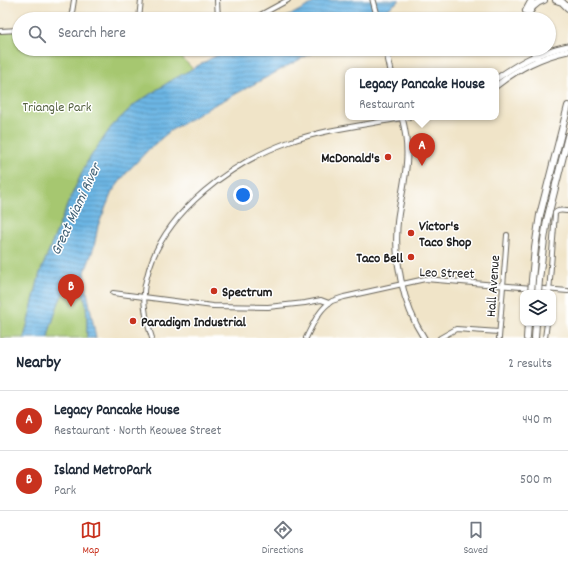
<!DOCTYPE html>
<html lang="en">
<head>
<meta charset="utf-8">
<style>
	:root { --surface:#fff; --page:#f6f6f7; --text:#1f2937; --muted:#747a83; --line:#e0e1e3; --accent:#c8321e }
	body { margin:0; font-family:Dekko,sans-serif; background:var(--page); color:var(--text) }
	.controls { position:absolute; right:12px; bottom:12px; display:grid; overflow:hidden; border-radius:8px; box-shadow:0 1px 3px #0004 }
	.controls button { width:36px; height:36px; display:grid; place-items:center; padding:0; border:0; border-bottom:1px solid var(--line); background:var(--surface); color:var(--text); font:20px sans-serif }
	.you { position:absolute; left:243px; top:195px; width:14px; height:14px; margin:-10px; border:3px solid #fff; border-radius:50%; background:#1a73e8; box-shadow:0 0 0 6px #1a73e833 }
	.badge { display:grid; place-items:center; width:26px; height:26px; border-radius:50%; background:var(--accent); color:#fff; font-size:13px; font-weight:700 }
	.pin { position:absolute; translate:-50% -33px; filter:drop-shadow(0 1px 2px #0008) }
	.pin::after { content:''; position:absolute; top:21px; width:14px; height:12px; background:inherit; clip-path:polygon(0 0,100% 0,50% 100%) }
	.popup { position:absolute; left:345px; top:68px; width:154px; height:52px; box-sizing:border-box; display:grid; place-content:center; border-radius:8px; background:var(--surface); filter:drop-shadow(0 1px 3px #0005); font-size:13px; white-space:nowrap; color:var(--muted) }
	.popup b { font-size:15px; color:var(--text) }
	.popup::after { content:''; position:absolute; left:50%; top:100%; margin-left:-8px; border:8px solid transparent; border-top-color:var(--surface) }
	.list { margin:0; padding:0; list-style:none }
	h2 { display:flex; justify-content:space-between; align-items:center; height:52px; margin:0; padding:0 16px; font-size:17px }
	h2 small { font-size:13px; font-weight:400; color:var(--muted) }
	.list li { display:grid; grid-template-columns:26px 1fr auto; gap:12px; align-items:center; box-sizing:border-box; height:60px; padding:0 16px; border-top:1px solid var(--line) }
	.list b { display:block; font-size:15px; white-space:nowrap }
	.list p { margin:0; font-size:13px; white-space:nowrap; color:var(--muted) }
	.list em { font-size:13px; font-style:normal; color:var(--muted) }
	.icon { flex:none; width:22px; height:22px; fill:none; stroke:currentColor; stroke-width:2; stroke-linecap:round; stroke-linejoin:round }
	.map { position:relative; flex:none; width:568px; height:338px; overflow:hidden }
	.search { position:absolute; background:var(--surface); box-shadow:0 1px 3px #0004; left:12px; right:12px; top:12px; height:44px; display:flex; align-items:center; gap:10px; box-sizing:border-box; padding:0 14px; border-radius:22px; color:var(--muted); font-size:15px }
	.sheet { height:172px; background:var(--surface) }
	nav { display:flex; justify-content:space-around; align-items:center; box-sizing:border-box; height:56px; border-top:1px solid var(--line); background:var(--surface); font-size:11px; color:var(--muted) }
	nav a { display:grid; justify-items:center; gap:2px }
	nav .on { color:var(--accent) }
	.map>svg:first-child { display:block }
	.park { fill:#a6c770; stroke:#617246 }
	.water { fill:url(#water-rules); stroke:#446980 }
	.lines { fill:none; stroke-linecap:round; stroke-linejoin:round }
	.minor-casing { stroke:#666258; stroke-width:6 }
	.major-casing { stroke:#666258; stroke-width:7 }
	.highway-casing { stroke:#666258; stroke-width:8 }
	.minor { stroke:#fff; stroke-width:4 }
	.major { stroke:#fff; stroke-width:5 }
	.highway { stroke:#fff; stroke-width:6 }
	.highway-bridge-casing { stroke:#666258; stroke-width:8; stroke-linecap:butt }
	.highway-bridge { stroke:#fff; stroke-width:6 }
	.poi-dot { fill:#c8321e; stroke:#fff; stroke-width:1.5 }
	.labels { text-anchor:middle; stroke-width:3; stroke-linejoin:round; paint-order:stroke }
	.park-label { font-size:14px; fill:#53603e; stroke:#fff }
	.poi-label { font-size:14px; font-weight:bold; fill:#1c1c1c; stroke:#fff; text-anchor:start }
	.street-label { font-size:14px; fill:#1c1c1c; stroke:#fff }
	.water-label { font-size:15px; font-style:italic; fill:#406176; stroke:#fff }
</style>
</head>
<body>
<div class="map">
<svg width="568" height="338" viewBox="0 0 568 338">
	<defs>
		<pattern id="water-rules" width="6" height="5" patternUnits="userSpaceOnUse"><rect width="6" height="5" fill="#6cb6e4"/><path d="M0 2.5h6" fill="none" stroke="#5893b8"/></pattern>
	</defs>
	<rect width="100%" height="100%" fill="#fff"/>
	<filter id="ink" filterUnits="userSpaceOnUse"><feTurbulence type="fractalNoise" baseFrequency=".025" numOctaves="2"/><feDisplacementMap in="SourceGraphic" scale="8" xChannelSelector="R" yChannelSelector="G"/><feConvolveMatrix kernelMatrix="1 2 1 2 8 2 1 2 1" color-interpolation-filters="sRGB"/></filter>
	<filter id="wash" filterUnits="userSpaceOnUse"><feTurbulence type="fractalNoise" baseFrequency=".012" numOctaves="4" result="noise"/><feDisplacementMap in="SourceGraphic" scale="16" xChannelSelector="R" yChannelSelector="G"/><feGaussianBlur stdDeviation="0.9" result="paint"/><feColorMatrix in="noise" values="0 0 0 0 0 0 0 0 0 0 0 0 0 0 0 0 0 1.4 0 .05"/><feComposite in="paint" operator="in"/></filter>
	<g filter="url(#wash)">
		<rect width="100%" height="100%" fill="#f0e4c8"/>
		<!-- park -->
		<g class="park">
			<polygon points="19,30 19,49 173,49 193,69 172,80 135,104 112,126 87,162 68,203 40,273 24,338 0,338 0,31"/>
			<path d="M75,282C90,292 86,322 87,338H48C49,330 52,324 54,317C59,301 61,293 75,282Z"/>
		</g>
		<!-- water -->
		<g class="water">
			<polygon points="319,0 400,0 384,12 370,19 283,19"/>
			<path d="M228,49H319L232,96L212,106L170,131L150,148L128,171L112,192L98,226L94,247L85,272V281L96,338H87C86,322 90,292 75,282C61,292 59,301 54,317C52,324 49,330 48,338H24L40,273L68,203L87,162L112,126L135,104L172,80Z"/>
		</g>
	</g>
	<g filter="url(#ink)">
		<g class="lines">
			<!-- minor casing -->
			<g class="minor-casing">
				<g id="minor">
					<polyline points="217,0 218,19"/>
					<polyline points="71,19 74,0"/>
					<polyline points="139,19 141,0"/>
					<polyline points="253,19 288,0"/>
					<polyline points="0,31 19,30"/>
					<polyline points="113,293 213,306 268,307 305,303 321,300 329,303"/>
					<path d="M549,293L555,213C558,209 563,211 568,211"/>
					<path d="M152,338C147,324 144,308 144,293C144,285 147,277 149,269C167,210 233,162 289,142C325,129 365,125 402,118"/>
					<path d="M306,338C313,324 319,309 332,301L344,297L425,279L568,291"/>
					<polyline points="440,338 456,329 499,332"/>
					<polyline points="499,338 507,235"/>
					<polyline points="545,338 547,323"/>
				</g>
			</g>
			<!-- major casing -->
			<g class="major-casing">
				<g id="major">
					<polyline points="373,0 378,19"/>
					<polyline points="386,49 391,71"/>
					<path d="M496,79C522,61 536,53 568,46"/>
					<path d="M496,86C519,68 540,57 568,51"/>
					<path d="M402,117C405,129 407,141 407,153C407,175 401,196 398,217C393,257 402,304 424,338"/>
					<polyline points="402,118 408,117"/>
				</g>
			</g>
			<!-- highway casing -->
			<g class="highway-casing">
				<g id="highway">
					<polyline points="556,0 562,2 568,8"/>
					<polyline points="526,11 532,0"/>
					<path d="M527,19C529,10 534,3 544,0"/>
					<polyline points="533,49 535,55 538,59"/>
					<polyline points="532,280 535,248 540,215 568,106"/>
					<polyline points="539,280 544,240 547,220 568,136"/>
					<polyline points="527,338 528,323"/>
					<polyline points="535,338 536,323"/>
				</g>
			</g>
			<!-- minor -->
			<use href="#minor" class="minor"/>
			<!-- major -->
			<use href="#major" class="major"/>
			<!-- highway -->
			<use href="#highway" class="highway"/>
			<!-- highway-bridge casing -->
			<g class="highway-bridge-casing">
				<g id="highway-bridge">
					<polyline points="531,293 532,280"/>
					<polyline points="538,293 539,280"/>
				</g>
			</g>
			<!-- highway-bridge -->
			<use href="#highway-bridge" class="highway-bridge"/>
		</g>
	</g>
	<!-- markers -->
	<g class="poi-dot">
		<circle cx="388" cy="157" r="4"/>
		<circle cx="411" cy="233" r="4"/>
		<circle cx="411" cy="257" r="4"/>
		<circle cx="214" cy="291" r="4"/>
		<circle cx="133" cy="321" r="4"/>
	</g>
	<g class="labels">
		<!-- park labels -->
		<g class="park-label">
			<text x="57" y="111">Triangle Park</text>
		</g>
		<!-- poi labels -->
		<g class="poi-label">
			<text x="380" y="162" text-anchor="end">McDonald's</text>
			<text x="419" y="230">Victor's<tspan x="419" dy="16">Taco Shop</tspan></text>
			<text x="403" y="262" text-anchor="end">Taco Bell</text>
			<text x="222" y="296">Spectrum</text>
			<text x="141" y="326">Paradigm Industrial</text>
		</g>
		<!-- street labels -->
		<g class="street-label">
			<text transform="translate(447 272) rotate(2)" y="5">Leo Street</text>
			<text transform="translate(492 286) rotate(-86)" y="5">Hall Avenue</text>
		</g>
		<!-- water labels -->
		<g class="water-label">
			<text transform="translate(75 209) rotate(-65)" y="5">Great Miami River</text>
		</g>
	</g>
</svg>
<div class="controls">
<button><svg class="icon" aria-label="layers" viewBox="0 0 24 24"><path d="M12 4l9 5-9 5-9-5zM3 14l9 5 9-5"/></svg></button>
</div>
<div class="you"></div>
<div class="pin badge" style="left:422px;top:166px">A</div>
<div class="popup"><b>Legacy Pancake House</b>Restaurant</div>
<div class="pin badge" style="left:71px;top:307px">B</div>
<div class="search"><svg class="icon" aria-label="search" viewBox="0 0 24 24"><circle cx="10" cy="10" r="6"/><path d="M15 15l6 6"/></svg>Search here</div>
</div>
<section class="sheet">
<h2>Nearby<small>2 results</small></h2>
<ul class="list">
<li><span class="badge">A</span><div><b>Legacy Pancake House</b><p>Restaurant · North Keowee Street</p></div><em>440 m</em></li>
<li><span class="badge">B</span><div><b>Island MetroPark</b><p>Park</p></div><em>500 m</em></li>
</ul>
</section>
<nav>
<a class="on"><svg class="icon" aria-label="map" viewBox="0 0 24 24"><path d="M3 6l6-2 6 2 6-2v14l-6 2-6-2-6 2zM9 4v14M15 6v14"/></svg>Map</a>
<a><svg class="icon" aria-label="directions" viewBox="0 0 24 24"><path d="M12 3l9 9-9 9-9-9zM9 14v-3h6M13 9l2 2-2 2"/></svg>Directions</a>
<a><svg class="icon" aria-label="saved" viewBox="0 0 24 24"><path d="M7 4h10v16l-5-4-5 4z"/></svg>Saved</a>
</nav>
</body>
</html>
